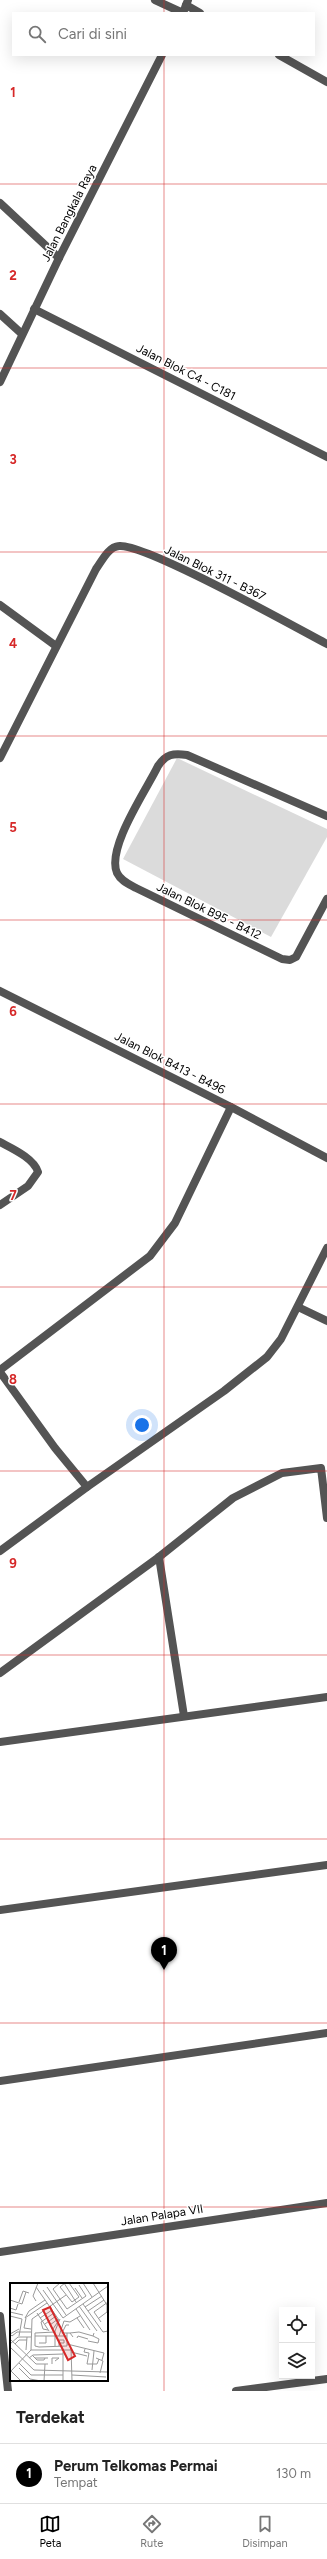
<!DOCTYPE html>
<html lang="id">
<head>
<meta charset="utf-8">
<style>
	:root { --surface:#fff; --page:#f2f2f2; --text:#222; --muted:#767676; --line:#e0e0e0; --accent:#000 }
	body { margin:0; font-family:Figtree,sans-serif; background:var(--page); color:var(--text) }
	.controls { position:absolute; right:12px; bottom:12px; display:grid; overflow:hidden; border-radius:0px; box-shadow:0 4px 16px #0002 }
	.controls button { width:36px; height:36px; display:grid; place-items:center; padding:0; border:0; border-bottom:1px solid var(--line); background:var(--surface); color:var(--text); font:20px sans-serif }
	.you { position:absolute; left:142px; top:1425px; width:14px; height:14px; margin:-10px; border:3px solid #fff; border-radius:50%; background:#1a73e8; box-shadow:0 0 0 6px #1a73e833 }
	.badge { display:grid; place-items:center; width:26px; height:26px; border-radius:50%; background:var(--accent); color:#fff; font-size:13px; font-weight:700 }
	.pin { position:absolute; translate:-50% -33px; filter:drop-shadow(0 1px 2px #0008) }
	.pin::after { content:''; position:absolute; top:21px; width:14px; height:12px; background:inherit; clip-path:polygon(0 0,100% 0,50% 100%) }
	.list { margin:0; padding:0; list-style:none }
	h2 { display:flex; justify-content:space-between; align-items:center; height:52px; margin:0; padding:0 16px; font-size:17px }
	h2 small { font-size:13px; font-weight:400; color:var(--muted) }
	.list li { display:grid; grid-template-columns:26px 1fr auto; gap:12px; align-items:center; box-sizing:border-box; height:60px; padding:0 16px; border-top:1px solid var(--line) }
	.list b { display:block; font-size:15px; white-space:nowrap }
	.list p { margin:0; font-size:13px; white-space:nowrap; color:var(--muted) }
	.list em { font-size:13px; font-style:normal; color:var(--muted) }
	.icon { flex:none; width:22px; height:22px; fill:none; stroke:currentColor; stroke-width:2; stroke-linecap:round; stroke-linejoin:round }
	.map { position:relative; flex:none; width:327px; height:2391px; overflow:hidden }
	.search { position:absolute; background:var(--surface); box-shadow:0 4px 16px #0002; left:12px; right:12px; top:12px; height:44px; display:flex; align-items:center; gap:10px; box-sizing:border-box; padding:0 14px; border-radius:0px; color:var(--muted); font-size:15px }
	.sheet { height:112px; background:var(--surface) }
	nav { display:flex; justify-content:space-around; align-items:center; box-sizing:border-box; height:56px; border-top:1px solid var(--line); background:var(--surface); font-size:11px; color:var(--muted) }
	nav a { display:grid; justify-items:center; gap:2px }
	nav .on { color:var(--accent) }
	.map>svg:first-child { display:block }
	.green { fill:#dbdbdb }
	.lines { fill:none; stroke-linecap:round; stroke-linejoin:round }
	.lane { stroke:#545454; stroke-width:8 }
	.street { stroke:#545454; stroke-width:8 }
	.grid { fill:none; stroke:#d62828; stroke-width:1; stroke-opacity:0.55 }
	.labels { text-anchor:middle; stroke-width:3; stroke-linejoin:round; paint-order:stroke }
	.street-label { font-size:12px; fill:#000; stroke:#fff }
	.inset-road { fill:none; stroke:#999; stroke-width:1 }
	.view { fill:#d62828; fill-opacity:0.15; stroke:#d62828; stroke-width:2 }
	.inset-edge { fill:none; stroke:#000; stroke-width:2 }
	.grid-label { font-size:13px; text-anchor:middle; font-weight:bold; fill:#d62828; stroke:#fff; stroke-width:3; stroke-linejoin:round; paint-order:stroke }
</style>
</head>
<body>
<div class="map">
<svg width="327" height="2391" viewBox="0 0 327 2391">
	<rect width="100%" height="100%" fill="#fff"/>
	<!-- green -->
	<polygon class="green" points="177,758 327,829 327,837 271,937 123,859"/>
	<g class="lines">
		<!-- lane -->
		<polyline class="lane" points="155,0 183,13"/>
		<!-- street -->
		<g class="street">
			<polyline points="186,5 200,13"/>
			<polyline points="183,13 188,0"/>
			<polyline points="279,55 327,82"/>
			<polyline points="0,203 59,258"/>
			<polyline points="34,309 327,457"/>
			<polyline points="0,314 22,334"/>
			<polyline points="0,382 59,258 162,55"/>
			<polyline points="0,605 56,646"/>
			<path d="M0,758L96,569C102,561 108,547 119,546C145,543 295,627 327,644"/>
			<path d="M327,816L187,755C173,753 166,754 158,766C147,789 106,848 117,873C121,881 129,884 136,888L282,959L290,960L296,957L327,899"/>
			<polyline points="0,991 231,1107 327,1158"/>
			<path d="M0,1142C11,1148 34,1158 38,1172L28,1186L0,1205"/>
			<polyline points="298,1307 327,1321"/>
			<polyline points="0,1370 150,1256 175,1223 231,1107"/>
			<polyline points="0,1372 55,1448 87,1487"/>
			<polyline points="0,1551 87,1487 224,1391 267,1357 281,1339 327,1248"/>
			<polyline points="159,1557 184,1716"/>
			<polyline points="0,1673 159,1557 233,1498 282,1473 321,1468 327,1518"/>
			<polyline points="0,1742 327,1697"/>
			<polyline points="0,1910 327,1865"/>
			<polyline points="0,2081 327,2033"/>
			<polyline points="0,2252 327,2203"/>
			<polyline points="0,2316 8,2391"/>
			<polyline points="236,2391 327,2379"/>
		</g>
	</g>
	<!-- grid -->
	<path class="grid" d="M164,0V13M164,55V2391M0,184H327M0,368H327M0,552H327M0,736H327M0,920H327M0,1104H327M0,1287H327M0,1471H327M0,1655H327M0,1839H327M0,2023H327M0,2207H327"/>
	<g class="labels">
		<!-- street labels -->
		<g class="street-label">
			<text transform="translate(69 213) rotate(-63)" y="4">Jalan Bangkala Raya</text>
			<text transform="translate(186 372) rotate(27)" y="4">Jalan Blok C4 - C181</text>
			<text transform="translate(215 573) rotate(26)" y="4">Jalan Blok 311 - B367</text>
			<text transform="translate(209 911) rotate(26)" y="4">Jalan Blok B95 - B412</text>
			<text transform="translate(170 1063) rotate(27)" y="4">Jalan Blok B413 - B496</text>
			<text transform="translate(162 2215) rotate(-9)" y="4">Jalan Palapa VII</text>
		</g>
	</g>
	<!-- overview -->
	<g transform="translate(10 2283)">
		<rect width="98" height="98" fill="#fff"/>
		<path class="inset-road" d="M50,0L43,6L57,26L76,13L69,2M54,0L66,19M55,0L50,4L62,19L69,14L59,0M73,0L82,14M83,0L97,22V29L89,35M26,4L49,37L43,46L40,42L48,36M37,4L56,32M65,5L72,15M33,7L53,35L98,3M0,17L12,21L16,9M35,17L19,28L15,35L37,20M26,18L23,13L28,0M9,19L13,8L19,10M73,21L93,49L98,48M69,23L87,48M75,24L92,13M0,25L6,27L8,21M66,26L80,47M78,28L94,17M0,29L13,32M27,30L39,48M0,33L12,36L9,53M16,35L14,45L21,46M30,35L42,27M67,35L74,45M91,39L84,29L98,19M35,41L46,33M59,42H56L52,50H60L63,54M9,46L0,51L2,53L7,49H21M38,47L33,46L31,39L44,30M60,50L69,49L83,53L84,50M25,53H57M49,53L54,38L60,39L70,33M67,55L68,53L78,56M0,56L26,81H38M78,58L88,60L89,56L83,53M29,60H36V53M0,61L8,54H21M5,61L9,57H17M57,61L94,70L92,77M45,63V48L50,36M49,63V57H54V60H49M0,64L24,87L98,89M29,64L57,63V50M29,64L25,63V50L45,49M61,65L62,98M75,66L74,69L79,70L77,81H87L89,76M16,67L17,54M21,67H61M53,69V98M61,69L77,73M22,72L27,77H34L35,75M19,75L23,72L53,71M25,75H38M86,75L93,78L90,90M9,80L21,92H53M42,81V75H49L45,78M9,85L20,96L31,98M82,87L84,68M1,88L11,98M0,89L21,67L22,36L56,12M62,92L96,94M34,98L35,81"/>
		<path class="view" d="M40,24L65,73L58,77L33,27Z"/>
		<rect width="98" height="98" class="inset-edge"/>
	</g>
	<g class="grid-label">
		<text x="13" y="97">1</text>
		<text x="13" y="280">2</text>
		<text x="13" y="464">3</text>
		<text x="13" y="648">4</text>
		<text x="13" y="832">5</text>
		<text x="13" y="1016">6</text>
		<text x="13" y="1200">7</text>
		<text x="13" y="1384">8</text>
		<text x="13" y="1568">9</text>
	</g>
</svg>
<div class="controls">
<button><svg class="icon" aria-label="locate" viewBox="0 0 24 24"><circle cx="12" cy="12" r="6"/><path d="M12 2v4M12 18v4M2 12h4M18 12h4"/></svg></button>
<button><svg class="icon" aria-label="layers" viewBox="0 0 24 24"><path d="M12 4l9 5-9 5-9-5zM3 14l9 5 9-5"/></svg></button>
</div>
<div class="you"></div>
<div class="pin badge" style="left:164px;top:1970px">1</div>
<div class="search"><svg class="icon" aria-label="search" viewBox="0 0 24 24"><circle cx="10" cy="10" r="6"/><path d="M15 15l6 6"/></svg>Cari di sini</div>
</div>
<section class="sheet">
<h2>Terdekat<small></small></h2>
<ul class="list">
<li><span class="badge">1</span><div><b>Perum Telkomas Permai</b><p>Tempat</p></div><em>130 m</em></li>
</ul>
</section>
<nav>
<a class="on"><svg class="icon" aria-label="map" viewBox="0 0 24 24"><path d="M3 6l6-2 6 2 6-2v14l-6 2-6-2-6 2zM9 4v14M15 6v14"/></svg>Peta</a>
<a><svg class="icon" aria-label="directions" viewBox="0 0 24 24"><path d="M12 3l9 9-9 9-9-9zM9 14v-3h6M13 9l2 2-2 2"/></svg>Rute</a>
<a><svg class="icon" aria-label="saved" viewBox="0 0 24 24"><path d="M7 4h10v16l-5-4-5 4z"/></svg>Disimpan</a>
</nav>
</body>
</html>
